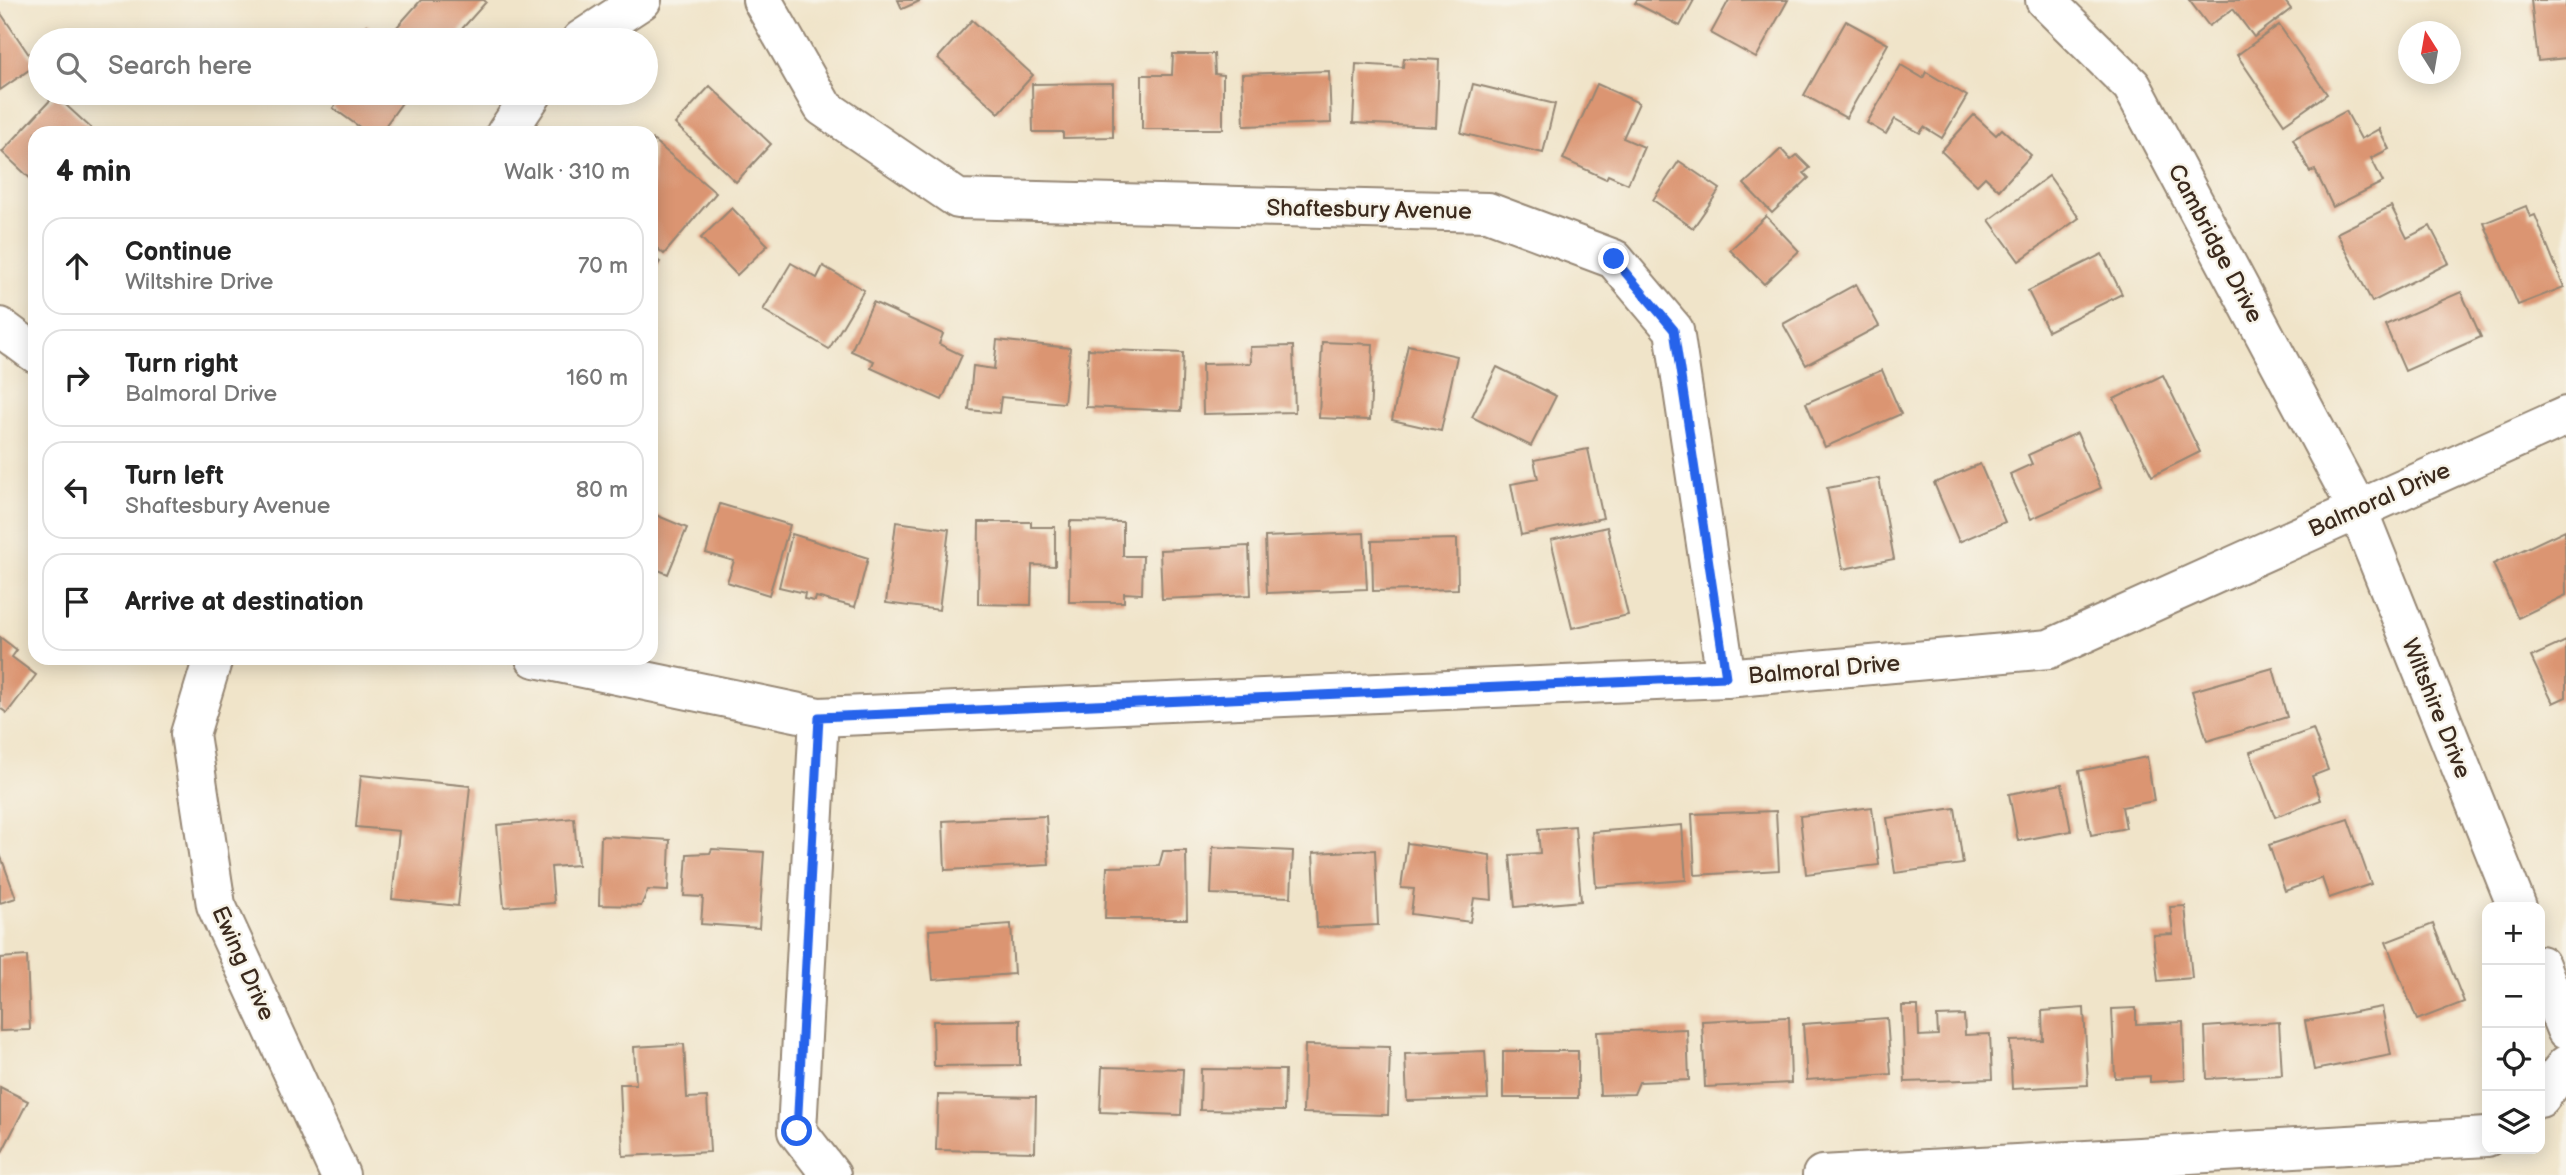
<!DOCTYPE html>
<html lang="en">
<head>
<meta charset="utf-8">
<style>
	:root { --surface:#fff; --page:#f2f2f2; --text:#222; --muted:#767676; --line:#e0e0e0 }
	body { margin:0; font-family:"Balsamiq Sans",sans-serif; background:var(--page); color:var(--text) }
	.controls { position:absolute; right:21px; bottom:21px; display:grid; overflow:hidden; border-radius:14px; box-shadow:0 4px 18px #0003 }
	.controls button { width:63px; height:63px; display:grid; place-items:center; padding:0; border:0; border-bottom:2px solid var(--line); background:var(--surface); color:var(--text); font:35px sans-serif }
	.compass { position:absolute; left:2398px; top:21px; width:63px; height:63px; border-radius:50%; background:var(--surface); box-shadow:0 4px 18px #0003; rotate:349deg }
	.stop { position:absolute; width:21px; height:21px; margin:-16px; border:5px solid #2563eb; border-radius:50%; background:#fff }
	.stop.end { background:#2563eb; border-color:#fff; box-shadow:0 2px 7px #0008 }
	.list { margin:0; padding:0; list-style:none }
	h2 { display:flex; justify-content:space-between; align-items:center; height:91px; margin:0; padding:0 28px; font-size:30px }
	h2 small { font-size:23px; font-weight:400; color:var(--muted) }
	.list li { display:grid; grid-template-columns:46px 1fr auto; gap:21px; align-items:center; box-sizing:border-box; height:98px; margin:0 14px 14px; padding:0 14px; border:2px solid var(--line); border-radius:21px }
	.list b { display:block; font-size:26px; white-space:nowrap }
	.list p { margin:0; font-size:23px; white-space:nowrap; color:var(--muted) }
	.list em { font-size:23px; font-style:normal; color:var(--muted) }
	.icon { flex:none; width:38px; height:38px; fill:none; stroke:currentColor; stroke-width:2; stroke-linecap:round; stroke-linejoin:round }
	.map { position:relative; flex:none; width:2566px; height:1175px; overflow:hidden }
	.search { position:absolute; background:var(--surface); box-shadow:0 4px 18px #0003; left:28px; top:28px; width:630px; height:77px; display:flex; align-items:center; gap:18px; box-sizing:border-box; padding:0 24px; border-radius:38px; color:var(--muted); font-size:26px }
	.panel { position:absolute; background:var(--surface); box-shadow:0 4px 18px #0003; left:28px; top:126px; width:630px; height:539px; border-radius:21px }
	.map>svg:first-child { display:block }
	.building { fill:#db9572 }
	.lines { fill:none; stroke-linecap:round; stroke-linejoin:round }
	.minor-casing { stroke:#968774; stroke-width:42 }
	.minor { stroke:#fff; stroke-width:38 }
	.route { stroke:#2563eb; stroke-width:9 }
	.labels { text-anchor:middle; stroke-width:5; stroke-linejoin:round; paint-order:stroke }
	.street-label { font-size:23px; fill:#3b2a1e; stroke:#f7f3e8 }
</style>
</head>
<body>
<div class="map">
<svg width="2566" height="1175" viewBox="0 0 2566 1175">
	<rect width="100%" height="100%" fill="#f7f3e8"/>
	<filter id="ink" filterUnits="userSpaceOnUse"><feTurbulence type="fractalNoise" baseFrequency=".0143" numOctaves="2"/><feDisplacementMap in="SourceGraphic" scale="14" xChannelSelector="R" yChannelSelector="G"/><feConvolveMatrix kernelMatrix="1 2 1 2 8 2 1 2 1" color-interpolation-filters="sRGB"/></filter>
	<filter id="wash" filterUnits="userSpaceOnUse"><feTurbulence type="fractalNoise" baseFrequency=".00686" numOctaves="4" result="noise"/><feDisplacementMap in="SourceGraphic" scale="28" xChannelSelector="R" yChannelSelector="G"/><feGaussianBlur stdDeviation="1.57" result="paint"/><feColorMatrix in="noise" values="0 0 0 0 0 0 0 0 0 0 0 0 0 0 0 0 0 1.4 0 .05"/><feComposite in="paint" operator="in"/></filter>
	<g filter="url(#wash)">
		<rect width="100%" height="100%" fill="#f0e4c9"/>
		<g id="blocks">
			<!-- building -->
			<g class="building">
				<polygon points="421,0 484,0 486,2 452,40 411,40 397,27"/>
				<polygon points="898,0 922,0 902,9"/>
				<polygon points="1637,0 1694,0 1680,26 1635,3"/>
				<polygon points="1729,0 1788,0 1756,58 1711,33"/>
				<polygon points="2189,0 2284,0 2291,9 2254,37 2233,9 2209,26"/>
				<polygon points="2531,0 2566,0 2566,58 2538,61"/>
				<polygon points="0,12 36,65 0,90"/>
				<polygon points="972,20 1033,75 999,113 938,58"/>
				<polygon points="1846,21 1888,44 1846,118 1804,95"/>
				<polygon points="367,25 385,38 383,40 357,38"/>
				<polygon points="2279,25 2327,94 2284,124 2237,55"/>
				<polygon points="1173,54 1214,54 1215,74 1223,75 1223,129 1142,129 1142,75 1172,75"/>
				<polygon points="1404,58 1439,60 1436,127 1353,123 1356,64 1403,67"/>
				<polygon points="1901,65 1923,78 1926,72 1967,96 1942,138 1924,127 1920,133 1895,119 1886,134 1867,123"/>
				<polygon points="1329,71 1331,123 1244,126 1242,74"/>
				<polygon points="1113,83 1113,137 1063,138 1063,132 1033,132 1032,84"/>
				<polygon points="1473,84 1555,104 1543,153 1461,133"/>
				<polygon points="1597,84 1639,103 1623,138 1644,147 1628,184 1608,175 1606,179 1563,159"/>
				<polygon points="710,86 771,144 736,182 675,124"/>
				<polygon points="344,93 409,93 380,133 368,133 333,108"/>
				<polygon points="55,95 91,128 87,133 35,133 35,183 2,152"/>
				<polygon points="2346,111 2361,139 2379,129 2389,149 2371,158 2383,182 2333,207 2315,170 2310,172 2293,139"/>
				<polygon points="1974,115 1996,135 2002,129 2031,155 1999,190 1985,177 1977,185 1941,151"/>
				<polygon points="653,140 716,193 664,254 651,243"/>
				<polygon points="1781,149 1791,160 1797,155 1810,168 1804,173 1809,178 1772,213 1744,184"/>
				<polygon points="1679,161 1720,189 1693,228 1653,200"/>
				<polygon points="2049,176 2079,218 2019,261 1989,220"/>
				<polygon points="2391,206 2407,238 2430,226 2449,263 2372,302 2337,233"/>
				<polygon points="2526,206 2530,217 2535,215 2564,287 2518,305 2484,223"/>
				<polygon points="732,208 768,245 737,275 701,238"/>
				<polygon points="1766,216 1799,251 1764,284 1730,250"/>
				<polygon points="2102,254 2122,294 2048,331 2028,291"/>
				<polygon points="651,256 660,262 651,274"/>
				<polygon points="791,263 817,278 823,266 864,290 829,349 763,310"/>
				<polygon points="1856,284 1879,326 1806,365 1783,324"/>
				<polygon points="2461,292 2481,337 2405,371 2385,325"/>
				<polygon points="873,302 943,334 939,344 962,355 942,400 871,368 874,361 851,351"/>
				<polygon points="997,340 1070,348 1064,403 1001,397 999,413 969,410 973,366 994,369"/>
				<polygon points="1322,342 1373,344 1370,420 1319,418"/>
				<polygon points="1408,345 1457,356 1441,431 1392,420"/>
				<polygon points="1293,346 1295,412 1203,414 1202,364 1251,363 1250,347"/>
				<polygon points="1088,349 1183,353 1181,411 1086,407"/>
				<polygon points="1497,367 1556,396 1531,446 1472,417"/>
				<polygon points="1882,370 1901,414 1825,447 1806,403"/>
				<polygon points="2163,375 2200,452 2152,476 2114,399"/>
				<polygon points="2077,433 2101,488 2031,519 2010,474 2032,464 2028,455"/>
				<polygon points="1588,449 1603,518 1521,535 1511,484 1538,479 1534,460"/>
				<polygon points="1980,464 2005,522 1959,542 1934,483"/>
				<polygon points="1879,478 1894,559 1843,569 1827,488"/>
				<polygon points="720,504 790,525 769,595 727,582 734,561 706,553"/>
				<polygon points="651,513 687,528 668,574 651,567"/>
				<polygon points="1070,521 1123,522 1123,556 1143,556 1142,594 1124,593 1124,602 1069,602"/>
				<polygon points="896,522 949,529 939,610 886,603"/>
				<polygon points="979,522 1031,522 1031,527 1055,527 1055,566 1032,565 1031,605 978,604"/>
				<polygon points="1607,527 1628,615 1572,628 1551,540"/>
				<polygon points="2565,530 2566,595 2518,618 2493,564"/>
				<polygon points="1364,533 1367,589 1267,593 1265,537"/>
				<polygon points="792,534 868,558 855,607 816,597 815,601 804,599 805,593 779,587"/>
				<polygon points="1457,539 1458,589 1373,591 1372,541"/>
				<polygon points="1249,546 1251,595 1162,599 1160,550"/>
				<polygon points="0,637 17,650 12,657 36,675 7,713 0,708"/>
				<polygon points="2566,641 2566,697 2553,703 2531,657"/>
				<polygon points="2273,668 2287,717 2207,741 2192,691"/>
				<polygon points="2313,729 2328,770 2312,776 2321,800 2275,817 2250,752"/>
				<polygon points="2147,757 2154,801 2122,807 2126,828 2091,835 2079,771"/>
				<polygon points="361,775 470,786 458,906 392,899 399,831 356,827"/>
				<polygon points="2062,784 2071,831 2018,841 2009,794"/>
				<polygon points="1872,807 1879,865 1806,874 1800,816"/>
				<polygon points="1955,808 1963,864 1895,873 1887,818"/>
				<polygon points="1776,811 1779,870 1695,875 1692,814"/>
				<polygon points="1046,816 1049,865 945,870 943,821"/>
				<polygon points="574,818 578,865 551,867 554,903 504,907 497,825"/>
				<polygon points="2348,819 2371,884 2329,898 2322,878 2285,891 2269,845"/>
				<polygon points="1682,825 1686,880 1596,887 1592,832"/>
				<polygon points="1575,826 1581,901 1515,907 1510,855 1540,853 1538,829"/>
				<polygon points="601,836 670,840 668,891 648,890 641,906 599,905"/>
				<polygon points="1407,843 1490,855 1492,900 1474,898 1470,922 1411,914 1414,889 1401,888"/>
				<polygon points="1213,847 1293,851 1291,897 1211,894"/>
				<polygon points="712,849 764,852 759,928 701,924 703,897 684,896 687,854 710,853"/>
				<polygon points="1375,850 1378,925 1317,928 1313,853"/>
				<polygon points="1163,851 1186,851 1187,919 1105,919 1107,867 1159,866"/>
				<polygon points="0,854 16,898 0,903"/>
				<polygon points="2185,906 2192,978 2158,981 2153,935 2173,934 2170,907"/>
				<polygon points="1011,924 1014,974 933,980 929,930"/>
				<polygon points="2433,924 2464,1002 2417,1020 2386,942"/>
				<polygon points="27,956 30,1030 0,1031 0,958"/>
				<polygon points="1902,1006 1918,1006 1919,1036 1938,1035 1937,1016 1964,1015 1965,1035 1990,1034 1992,1079 1905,1082"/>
				<polygon points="2382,1007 2391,1055 2314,1070 2305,1021"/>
				<polygon points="2084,1008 2088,1085 2012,1089 2010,1041 2043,1040 2042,1011"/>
				<polygon points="2136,1008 2136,1024 2183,1022 2185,1080 2150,1082 2150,1076 2115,1078 2112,1009"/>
				<polygon points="1789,1017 1791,1083 1705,1087 1702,1021"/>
				<polygon points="1887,1018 1891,1074 1807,1080 1803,1024"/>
				<polygon points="1020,1020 1020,1065 934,1066 933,1021"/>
				<polygon points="2279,1022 2282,1075 2207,1079 2205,1027"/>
				<polygon points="1687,1029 1689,1080 1639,1082 1634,1094 1600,1095 1597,1032"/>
				<polygon points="684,1044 687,1098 707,1097 710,1152 623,1156 620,1084 636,1084 634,1047"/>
				<polygon points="1305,1045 1390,1047 1388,1115 1303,1113"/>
				<polygon points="1485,1051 1488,1099 1407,1101 1405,1054"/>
				<rect x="1503" y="1051" width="75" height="47"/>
				<polygon points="1102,1067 1183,1069 1181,1115 1100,1112"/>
				<polygon points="1201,1069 1285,1070 1284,1111 1200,1110"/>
				<polygon points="0,1087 28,1101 0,1156"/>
				<polygon points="938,1095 1036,1097 1035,1152 936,1150"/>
			</g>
		</g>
	</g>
	<g filter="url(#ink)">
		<use href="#blocks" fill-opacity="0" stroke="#968774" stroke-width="2"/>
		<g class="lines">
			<!-- minor casing -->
			<g class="minor-casing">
				<g id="minor">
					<polyline points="762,0 823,107 958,199 1488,212 1614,259 1674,330 1726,678"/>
					<polyline points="2045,0 2132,86 2357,508 2517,907"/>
					<polyline points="581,40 642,0"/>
					<polyline points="506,133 533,93"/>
					<polyline points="0,327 35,353"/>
					<polyline points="213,658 190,734 216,905 340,1175"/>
					<polyline points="535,658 819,717 1726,678 2049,649 2566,416"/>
					<polyline points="819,717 797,1131 831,1175"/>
					<polyline points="2540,965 2566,1030"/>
					<polyline points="2540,1098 2566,1065"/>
					<polyline points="1822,1175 2487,1137"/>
				</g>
			</g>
			<!-- minor -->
			<use href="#minor" class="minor"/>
		</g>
	</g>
	<g class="lines" filter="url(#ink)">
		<!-- route -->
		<polyline class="route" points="797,1131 819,717 1726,677 1674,330 1614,259"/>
	</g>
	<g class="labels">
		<!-- street labels -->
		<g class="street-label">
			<text transform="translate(1369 209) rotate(1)" y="8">Shaftesbury Avenue</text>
			<text transform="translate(2216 243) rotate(62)" y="8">Cambridge Drive</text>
			<text transform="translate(2379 499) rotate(-24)" y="8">Balmoral Drive</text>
			<text transform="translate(1824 669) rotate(-5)" y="8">Balmoral Drive</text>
			<text transform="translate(2437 708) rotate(68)" y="8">Wiltshire Drive</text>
			<text transform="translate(244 963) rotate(66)" y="8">Ewing Drive</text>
		</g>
	</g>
</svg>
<div class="controls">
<button>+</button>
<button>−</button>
<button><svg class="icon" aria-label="locate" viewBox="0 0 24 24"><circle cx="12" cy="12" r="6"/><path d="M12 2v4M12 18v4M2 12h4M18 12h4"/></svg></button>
<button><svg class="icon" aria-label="layers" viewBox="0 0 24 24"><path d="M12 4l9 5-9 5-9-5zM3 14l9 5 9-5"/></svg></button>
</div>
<svg class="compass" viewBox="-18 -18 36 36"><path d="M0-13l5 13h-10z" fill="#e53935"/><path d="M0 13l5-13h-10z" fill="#767676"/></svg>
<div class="stop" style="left:797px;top:1131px"></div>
<div class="stop end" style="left:1614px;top:259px"></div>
<div class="search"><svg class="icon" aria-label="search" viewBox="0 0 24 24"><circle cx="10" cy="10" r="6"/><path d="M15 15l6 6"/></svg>Search here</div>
<section class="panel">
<h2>4 min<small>Walk · 310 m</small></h2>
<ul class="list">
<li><svg class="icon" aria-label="ahead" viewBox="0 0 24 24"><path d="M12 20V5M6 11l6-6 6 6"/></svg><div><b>Continue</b><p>Wiltshire Drive</p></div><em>70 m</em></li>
<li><svg class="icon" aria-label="right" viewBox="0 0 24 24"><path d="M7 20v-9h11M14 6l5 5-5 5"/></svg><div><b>Turn right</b><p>Balmoral Drive</p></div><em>160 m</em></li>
<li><svg class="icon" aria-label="left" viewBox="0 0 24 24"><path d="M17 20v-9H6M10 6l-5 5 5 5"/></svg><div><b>Turn left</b><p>Shaftesbury Avenue</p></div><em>80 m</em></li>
<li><svg class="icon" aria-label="arrive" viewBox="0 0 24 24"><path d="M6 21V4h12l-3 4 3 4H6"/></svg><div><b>Arrive at destination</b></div></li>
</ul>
</section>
</div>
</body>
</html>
